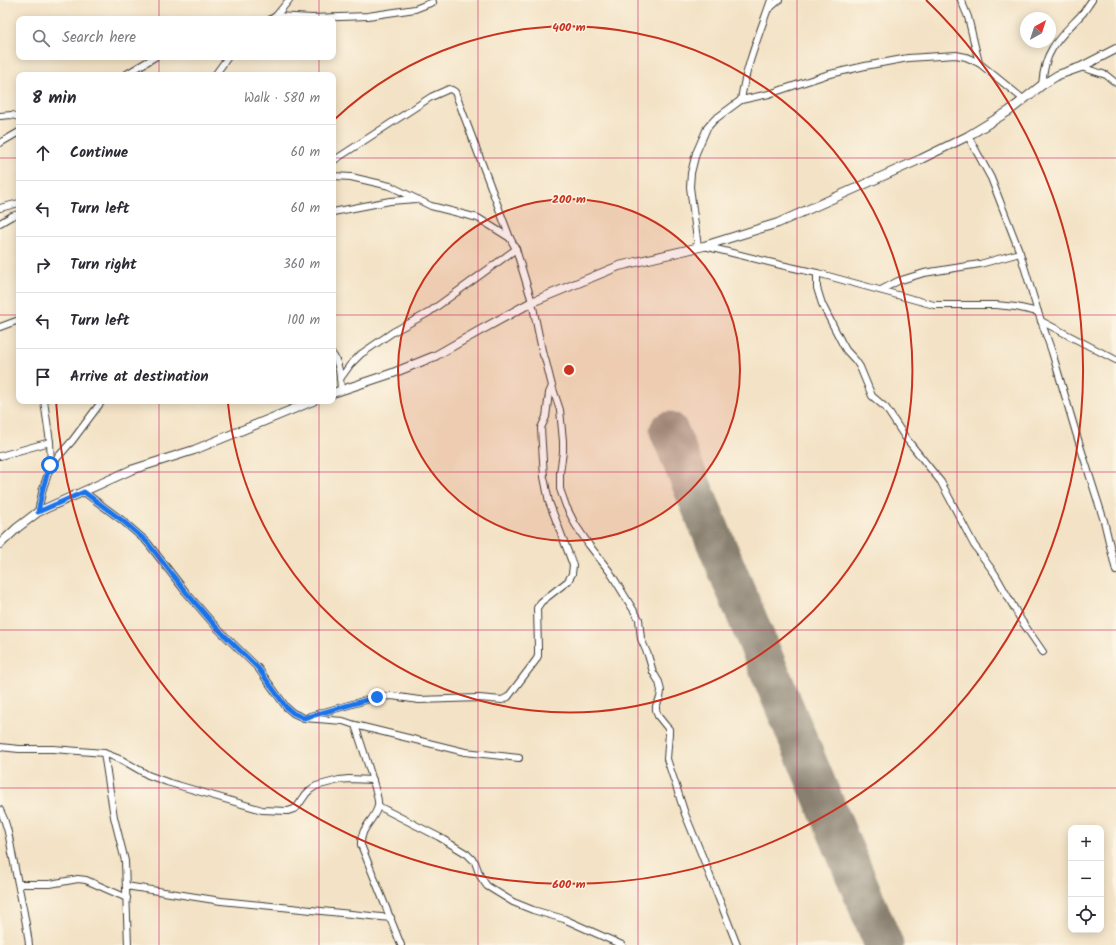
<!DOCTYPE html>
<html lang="en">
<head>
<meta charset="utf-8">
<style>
	:root { --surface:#fff; --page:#f2f2f3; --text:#2b2b33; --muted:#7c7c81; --line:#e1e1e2 }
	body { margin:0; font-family:Kalam,sans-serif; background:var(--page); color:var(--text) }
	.controls { position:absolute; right:12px; bottom:12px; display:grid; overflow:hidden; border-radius:8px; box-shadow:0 2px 10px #0003 }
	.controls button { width:36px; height:36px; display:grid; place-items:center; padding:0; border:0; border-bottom:1px solid var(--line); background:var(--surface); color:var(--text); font:20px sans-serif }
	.compass { position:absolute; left:1020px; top:12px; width:36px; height:36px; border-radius:50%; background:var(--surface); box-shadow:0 2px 10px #0003; rotate:39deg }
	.stop { position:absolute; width:12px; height:12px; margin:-9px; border:3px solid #1a73e8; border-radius:50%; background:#fff }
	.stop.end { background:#1a73e8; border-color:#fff; box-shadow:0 1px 4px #0008 }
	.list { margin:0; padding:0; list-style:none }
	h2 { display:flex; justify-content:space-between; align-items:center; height:52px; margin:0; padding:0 16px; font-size:17px }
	h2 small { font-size:13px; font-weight:400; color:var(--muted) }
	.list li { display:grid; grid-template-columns:26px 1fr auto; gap:12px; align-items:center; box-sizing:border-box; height:56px; padding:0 16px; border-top:1px solid var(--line) }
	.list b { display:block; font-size:15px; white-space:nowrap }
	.list em { font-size:13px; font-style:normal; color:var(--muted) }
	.icon { flex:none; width:22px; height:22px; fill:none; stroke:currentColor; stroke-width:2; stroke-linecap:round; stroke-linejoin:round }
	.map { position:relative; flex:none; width:1116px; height:945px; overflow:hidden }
	.search { position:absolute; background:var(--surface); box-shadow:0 2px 10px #0003; left:16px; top:16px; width:320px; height:44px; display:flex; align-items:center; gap:10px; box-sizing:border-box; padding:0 14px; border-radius:8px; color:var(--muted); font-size:15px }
	.panel { position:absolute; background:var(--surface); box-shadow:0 2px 10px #0003; left:16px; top:72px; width:320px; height:332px; border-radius:8px }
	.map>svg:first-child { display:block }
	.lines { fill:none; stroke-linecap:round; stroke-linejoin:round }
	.runway { stroke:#887f70; stroke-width:39 }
	.street-casing { stroke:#3c3a35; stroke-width:8 }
	.secondary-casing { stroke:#3c3a35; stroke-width:10 }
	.street { stroke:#fff; stroke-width:6 }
	.secondary { stroke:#fff; stroke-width:8 }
	.route { stroke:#1a73e8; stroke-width:5 }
	.grid { fill:none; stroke:#c2185b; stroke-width:1; stroke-opacity:0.55 }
	.ring { fill:none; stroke:#c8321e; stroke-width:2 }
	.centre { fill:#c8321e; stroke:#fcf5e5; stroke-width:2 }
	.ring-label { font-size:12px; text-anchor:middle; font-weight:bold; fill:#c8321e; stroke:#fcf5e5; stroke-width:3; stroke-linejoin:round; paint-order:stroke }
</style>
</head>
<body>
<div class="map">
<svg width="1116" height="945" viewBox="0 0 1116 945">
	<rect width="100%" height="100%" fill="#fcf5e5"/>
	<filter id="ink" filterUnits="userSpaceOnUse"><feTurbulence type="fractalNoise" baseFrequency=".025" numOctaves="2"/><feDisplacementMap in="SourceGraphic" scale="8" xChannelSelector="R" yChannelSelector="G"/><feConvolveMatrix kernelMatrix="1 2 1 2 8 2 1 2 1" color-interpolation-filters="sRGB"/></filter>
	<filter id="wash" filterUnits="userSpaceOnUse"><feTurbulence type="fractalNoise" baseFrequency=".012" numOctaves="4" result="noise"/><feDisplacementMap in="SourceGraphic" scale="16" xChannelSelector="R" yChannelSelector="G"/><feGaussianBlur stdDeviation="0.9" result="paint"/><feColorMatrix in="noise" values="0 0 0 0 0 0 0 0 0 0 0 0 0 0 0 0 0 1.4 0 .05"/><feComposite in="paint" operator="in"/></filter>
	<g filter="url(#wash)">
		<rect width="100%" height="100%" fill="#f3e2c5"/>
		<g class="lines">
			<!-- runway -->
			<polyline class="runway" points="669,431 884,945"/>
		</g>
	</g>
	<g filter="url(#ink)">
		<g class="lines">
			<!-- street casing -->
			<g class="street-casing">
				<g id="street">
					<path d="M771,0C760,32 746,66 741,100L769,94L826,75L865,66L908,58L956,55L966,57L979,63L1023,99"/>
					<polyline points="961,0 968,17 979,63"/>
					<polyline points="770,8 779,0"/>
					<polyline points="276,16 289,0"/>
					<polyline points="271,19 276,16 312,18 368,16 415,9 433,2"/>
					<polyline points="1081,67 1106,75 1116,83"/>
					<polyline points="125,75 155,57"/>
					<polyline points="215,75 228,57"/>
					<path d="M1042,85C1043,73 1045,60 1052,49C1060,35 1072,25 1083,13C1086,9 1089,4 1092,0"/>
					<polyline points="0,116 12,115 19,117"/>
					<polyline points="968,136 991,178 1020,253 1038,312 1052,352 1076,433 1104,521 1116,571"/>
					<polyline points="0,143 19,132"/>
					<polyline points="333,161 431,97 449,89 452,90 455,92 510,238 516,249 532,302 543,355 545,358 552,386 560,410 563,441 563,452 560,473 560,489 566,506 575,524 589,545 610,572 639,619 641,639 648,655 653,672 659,682 661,691 660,698 656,706 656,710 658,716 666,726 669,729 669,733 667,759 677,789 685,814 703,858 737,945"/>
					<polyline points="333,176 351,177 390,186 431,206 478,218 510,238"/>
					<polyline points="0,208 19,203"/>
					<polyline points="333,212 390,201 416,199"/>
					<polyline points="0,223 12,216 19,214"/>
					<polyline points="704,246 781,265 817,273 934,305 996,305 1016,307 1038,312"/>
					<polyline points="698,247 690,187 691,173 696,153 707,128 714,120 741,100"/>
					<polyline points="817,273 817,288 822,304 842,343 846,350 856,361 860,367 872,396 886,408 905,437 941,482 974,545 995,574 1021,620 1043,652"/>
					<polyline points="881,290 898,281 924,273 980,264 1020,253"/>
					<polyline points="1041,321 1116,360"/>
					<polyline points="0,327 19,320"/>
					<path d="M333,355C340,365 340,378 341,390"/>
					<polyline points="340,379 350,365 361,354 393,332 428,313 516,249"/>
					<polyline points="44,401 50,442 51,465"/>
					<polyline points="0,456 50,442"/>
					<path d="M84,492L123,521L147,542L185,591L217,628L258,668L286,707L293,713L304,718L343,721L355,725C362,746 369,767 375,788C376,793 379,800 378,806C375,820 360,827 361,845L401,945"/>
					<polyline points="38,512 43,488 51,465 72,441 102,401"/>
					<polyline points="310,716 377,697 392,696 419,700 479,698 502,700 508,697 536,660 538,656 538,648 537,608 541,602 568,581 572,574 573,565 549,502 544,477 541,428 546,417 549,393 552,386"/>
					<polyline points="355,725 465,752 519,758"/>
					<polyline points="0,747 19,749 53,749 104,753 122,760 148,775 167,782 262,810 288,811 294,809 297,807 306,794 310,790 316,786 339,780 349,779 373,780"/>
					<polyline points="104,753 114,817 125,861 128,945"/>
					<polyline points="378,806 439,837 467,854 475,862 480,876 487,886 513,902 533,910 564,919 622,945"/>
					<path d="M0,810C9,827 10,845 14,863C19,891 26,917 29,945"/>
					<polyline points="19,884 50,884 78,879 86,880 127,898"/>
					<polyline points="126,886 221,901 391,918"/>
				</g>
			</g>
			<!-- secondary casing -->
			<g class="secondary-casing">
				<g id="secondary">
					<polyline points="333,393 393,373 435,356 479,331 532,302 619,266 704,246 778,223 921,159 968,136 1009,111 1042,85 1058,75 1081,67 1116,49"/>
					<polyline points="0,544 17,528 38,512 131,470 194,450 313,401"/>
				</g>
			</g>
			<!-- street -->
			<use href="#street" class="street"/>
			<!-- secondary -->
			<use href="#secondary" class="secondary"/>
		</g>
	</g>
	<g class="lines" filter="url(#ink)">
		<!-- route -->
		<polyline class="route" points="50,465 43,488 38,512 84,492 123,521 147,542 185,591 217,628 258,668 286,707 293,713 304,718 377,697"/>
	</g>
	<!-- grid -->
	<path class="grid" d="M159,0V19M319,0V19M478,0V945M638,0V945M797,0V945M957,0V945M159,57V75M319,57V75M0,158H19M333,158H1116M0,315H19M333,315H1116M159,401V945M319,401V945M0,472H1116M0,630H1116M0,788H1116"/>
	<!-- distance rings -->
	<circle cx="569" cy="370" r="171" fill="#c8321e" fill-opacity=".12"/>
	<g class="ring">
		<circle cx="569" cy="370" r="171"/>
		<path d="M335 119A343 343 0 1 1 228 403"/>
		<path d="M926 0A514 514 0 1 1 56 401"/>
	</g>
	<circle cx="569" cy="370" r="6" class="centre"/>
	<g class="ring-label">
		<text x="569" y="31">400 m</text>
		<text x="569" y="203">200 m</text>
		<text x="569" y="888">600 m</text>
	</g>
</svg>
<div class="controls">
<button>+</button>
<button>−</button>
<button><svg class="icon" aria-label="locate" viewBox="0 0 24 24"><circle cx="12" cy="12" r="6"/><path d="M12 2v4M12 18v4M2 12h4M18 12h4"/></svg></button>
</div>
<svg class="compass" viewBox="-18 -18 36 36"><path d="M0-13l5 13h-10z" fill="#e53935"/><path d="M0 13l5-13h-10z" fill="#7c7c81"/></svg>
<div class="stop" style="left:50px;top:465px"></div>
<div class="stop end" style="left:377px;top:697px"></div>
<div class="search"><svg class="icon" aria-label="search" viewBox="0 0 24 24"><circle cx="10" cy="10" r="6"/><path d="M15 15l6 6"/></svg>Search here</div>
<section class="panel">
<h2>8 min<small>Walk · 580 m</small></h2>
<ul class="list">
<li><svg class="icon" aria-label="ahead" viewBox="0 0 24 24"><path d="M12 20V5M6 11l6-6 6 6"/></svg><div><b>Continue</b></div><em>60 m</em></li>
<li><svg class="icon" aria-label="left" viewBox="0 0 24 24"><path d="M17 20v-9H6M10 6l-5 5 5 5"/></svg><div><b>Turn left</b></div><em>60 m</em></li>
<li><svg class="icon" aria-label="right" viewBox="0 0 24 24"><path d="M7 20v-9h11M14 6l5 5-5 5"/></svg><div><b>Turn right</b></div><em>360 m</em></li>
<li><svg class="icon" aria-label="left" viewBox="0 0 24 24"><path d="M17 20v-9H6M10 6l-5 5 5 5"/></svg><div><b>Turn left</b></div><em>100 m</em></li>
<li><svg class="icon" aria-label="arrive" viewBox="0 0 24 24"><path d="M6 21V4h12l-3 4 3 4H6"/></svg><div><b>Arrive at destination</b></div></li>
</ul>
</section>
</div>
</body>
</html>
